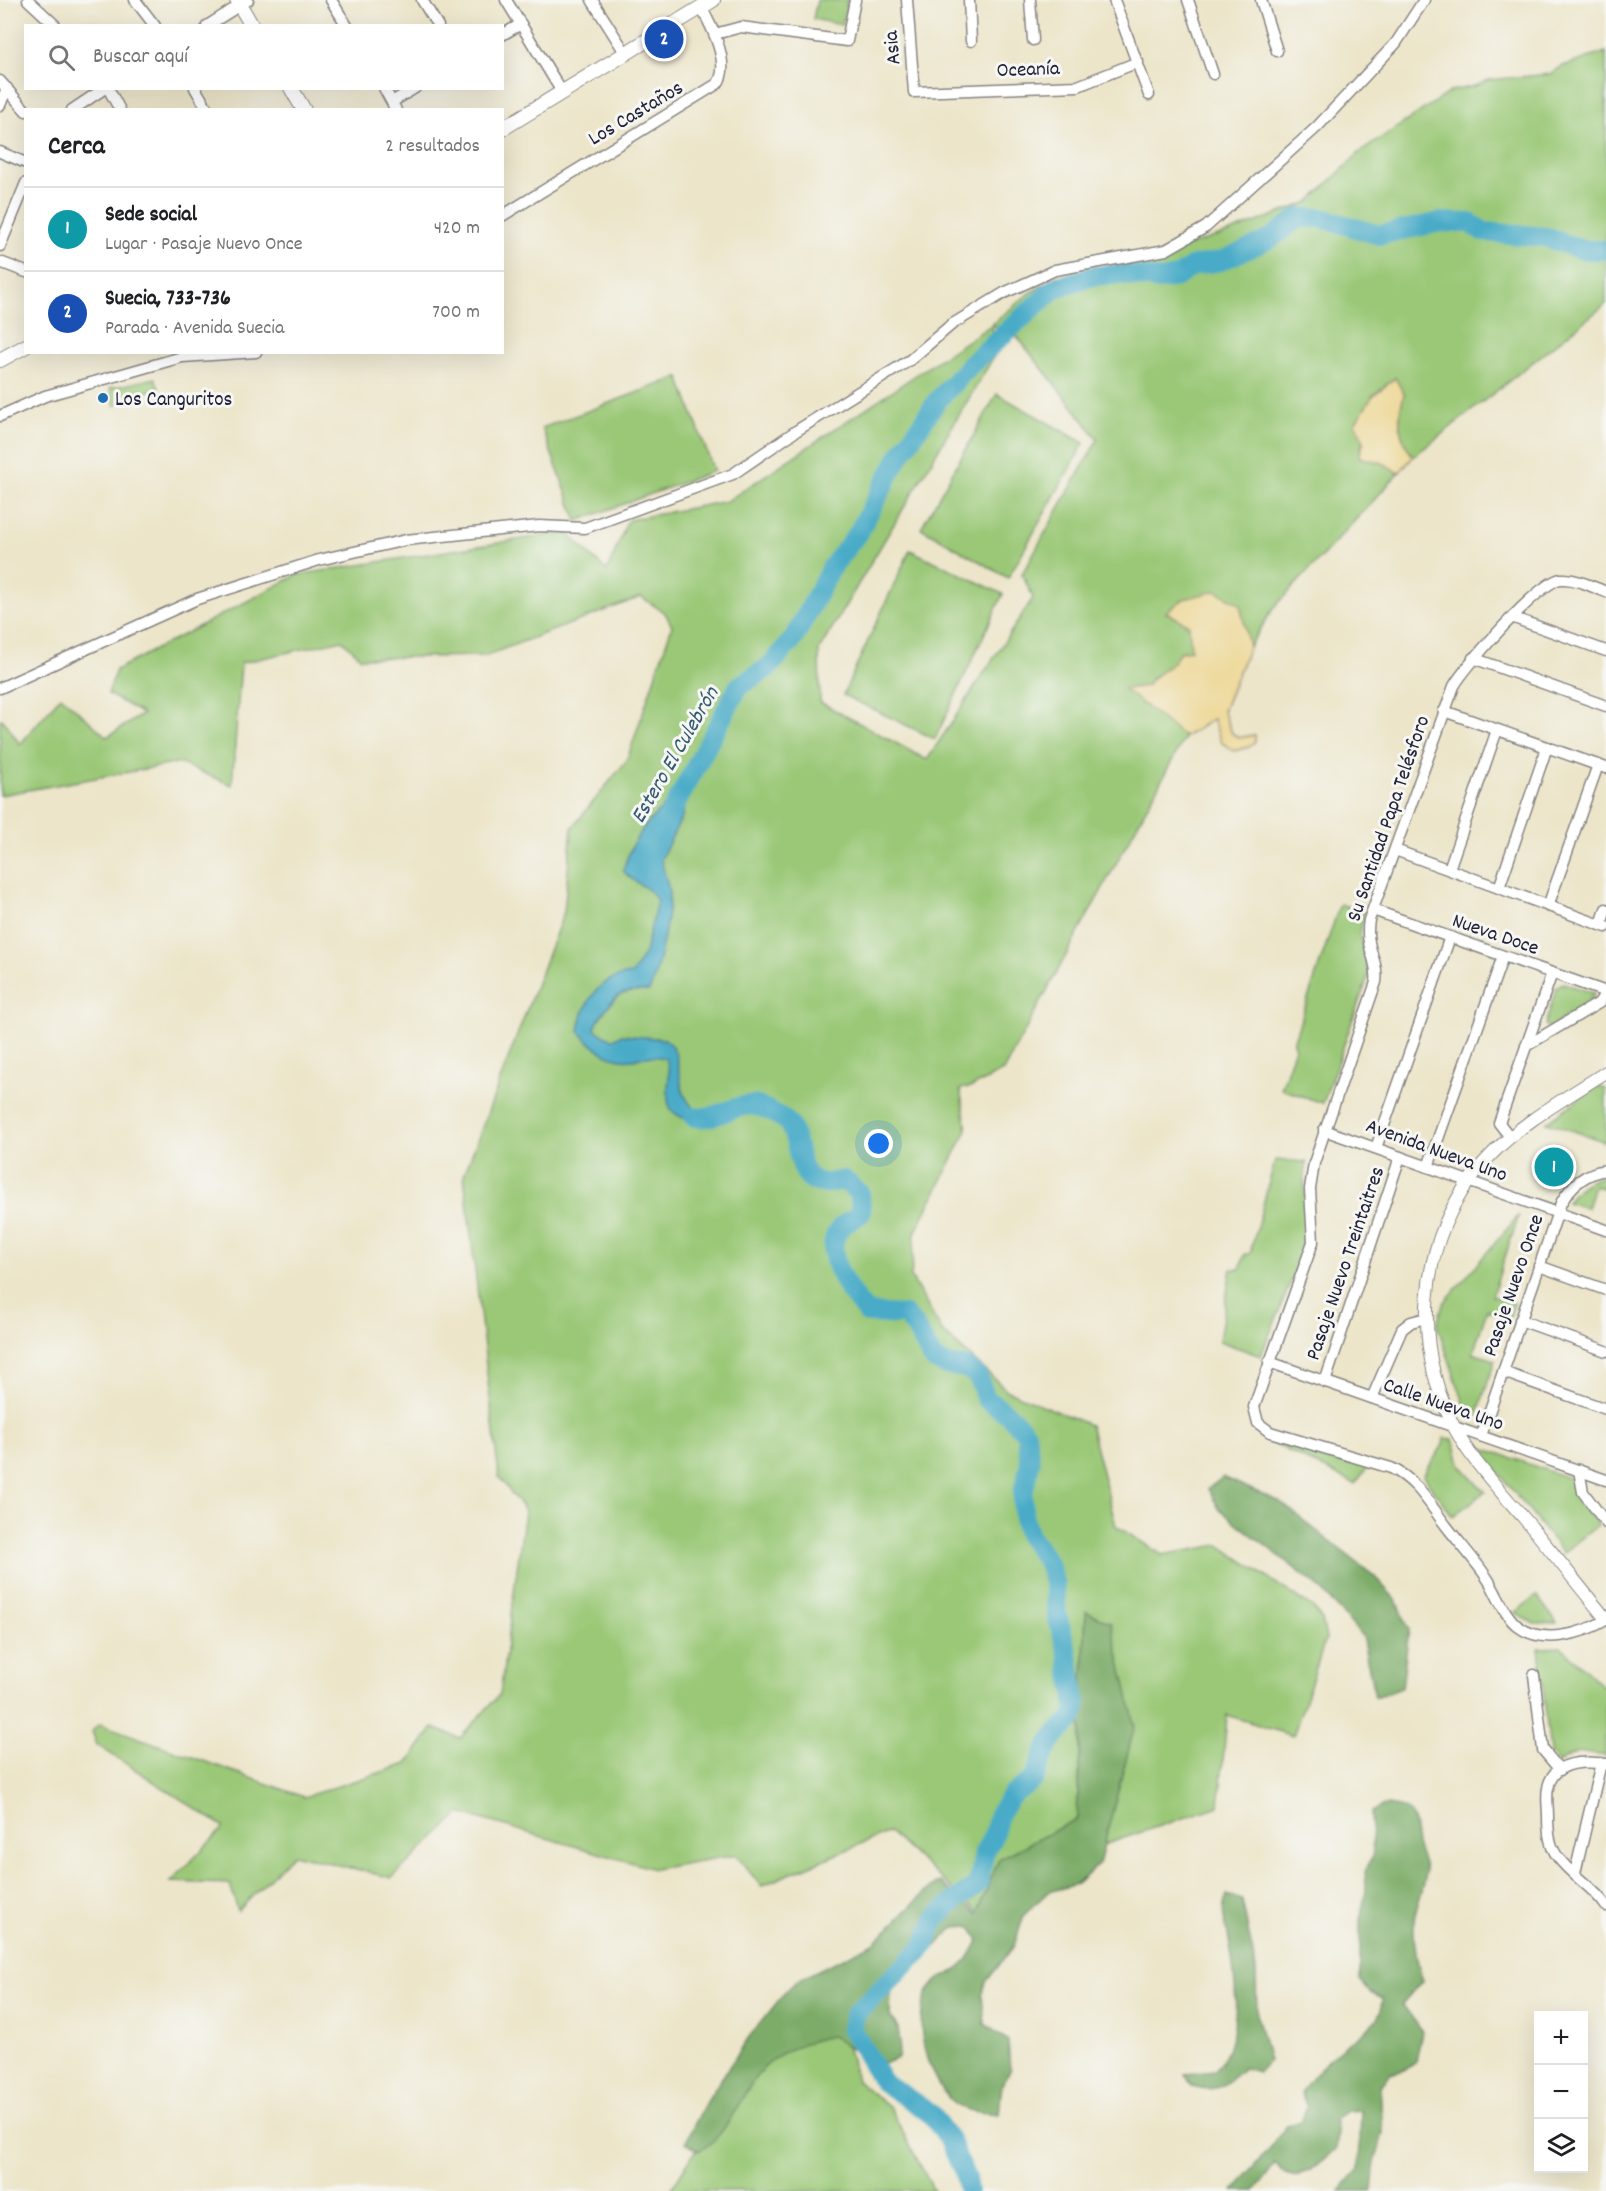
<!DOCTYPE html>
<html lang="es">
<head>
<meta charset="utf-8">
<style>
	:root { --surface:#fff; --page:#f2f2f2; --text:#202124; --muted:#757577; --line:#e0e0e0; --accent:#0b8043 }
	body { margin:0; font-family:Dekko,sans-serif; background:var(--page); color:var(--text) }
	.controls { position:absolute; right:18px; bottom:18px; display:grid; overflow:hidden; border-radius:0px; box-shadow:0 6px 24px #0002 }
	.controls button { width:54px; height:54px; display:grid; place-items:center; padding:0; border:0; border-bottom:2px solid var(--line); background:var(--surface); color:var(--text); font:30px sans-serif }
	.you { position:absolute; left:879px; top:1144px; width:21px; height:21px; margin:-15px; border:4px solid #fff; border-radius:50%; background:#1a73e8; box-shadow:0 0 0 9px #1a73e833 }
	.badge { display:grid; place-items:center; width:39px; height:39px; border-radius:50%; background:var(--accent); color:#fff; font-size:20px; font-weight:700 }
	.pin { position:absolute; translate:-50% -50%; border:3px solid #fff; box-shadow:0 2px 6px #0006 }
	.list { margin:0; padding:0; list-style:none }
	h2 { display:flex; justify-content:space-between; align-items:center; height:78px; margin:0; padding:0 24px; font-size:26px }
	h2 small { font-size:20px; font-weight:400; color:var(--muted) }
	.list li { display:grid; grid-template-columns:39px 1fr auto; gap:18px; align-items:center; box-sizing:border-box; height:84px; padding:0 24px; border-top:2px solid var(--line) }
	.list b { display:block; font-size:22px; white-space:nowrap }
	.list p { margin:0; font-size:20px; white-space:nowrap; color:var(--muted) }
	.list em { font-size:20px; font-style:normal; color:var(--muted) }
	.icon { flex:none; width:33px; height:33px; fill:none; stroke:currentColor; stroke-width:2; stroke-linecap:round; stroke-linejoin:round }
	.map { position:relative; flex:none; width:1606px; height:2191px; overflow:hidden }
	.search { position:absolute; background:var(--surface); box-shadow:0 6px 24px #0002; left:24px; top:24px; width:480px; height:66px; display:flex; align-items:center; gap:15px; box-sizing:border-box; padding:0 21px; border-radius:0px; color:var(--muted); font-size:22px }
	.panel { position:absolute; background:var(--surface); box-shadow:0 6px 24px #0002; left:24px; top:108px; width:480px; height:246px; border-radius:0px }
	.map>svg:first-child { display:block }
	.green { fill:#9ac876; stroke:#5e7558; stroke-width:1.5; fill-rule:evenodd }
	.forest { fill:#7bac67; stroke:#4e6751; stroke-width:1.5 }
	.sand { fill:#eeda9e; stroke:#887e6c; stroke-width:1.5 }
	.water { fill:#49abc8; stroke:#366682; stroke-width:1.5 }
	.lines { fill:none; stroke-linecap:round; stroke-linejoin:round }
	.river { stroke:#49abc8; stroke-width:20 }
	.minor-casing { stroke:#878482; stroke-width:13 }
	.tertiary-casing { stroke:#878482; stroke-width:14 }
	.secondary-casing { stroke:#878482; stroke-width:16 }
	.minor { stroke:#fff; stroke-width:10 }
	.tertiary { stroke:#fff; stroke-width:12 }
	.secondary { stroke:#fff; stroke-width:14 }
	.poi-dot { fill:#1f6fb2; stroke:#f6f6f2; stroke-width:2 }
	.labels { text-anchor:middle; stroke-width:6; stroke-linejoin:round; paint-order:stroke }
	.street-label { font-size:21px; fill:#22223b; stroke:#f6f6f2 }
	.poi-label { font-size:21px; fill:#22223b; stroke:#f6f6f2; text-anchor:start }
	.water-label { font-size:22px; font-style:italic; fill:#325973; stroke:#f6f6f2 }
</style>
</head>
<body>
<div class="map">
<svg width="1606" height="2191" viewBox="0 0 1606 2191">
	<rect width="100%" height="100%" fill="#f6f6f2"/>
	<filter id="ink" filterUnits="userSpaceOnUse"><feTurbulence type="fractalNoise" baseFrequency=".0167" numOctaves="2"/><feDisplacementMap in="SourceGraphic" scale="12" xChannelSelector="R" yChannelSelector="G"/><feConvolveMatrix kernelMatrix="1 2 1 2 8 2 1 2 1" color-interpolation-filters="sRGB"/></filter>
	<filter id="wash" filterUnits="userSpaceOnUse"><feTurbulence type="fractalNoise" baseFrequency=".008" numOctaves="4" result="noise"/><feDisplacementMap in="SourceGraphic" scale="24" xChannelSelector="R" yChannelSelector="G"/><feGaussianBlur stdDeviation="1.35" result="paint"/><feColorMatrix in="noise" values="0 0 0 0 0 0 0 0 0 0 0 0 0 0 0 0 0 1.4 0 .05"/><feComposite in="paint" operator="in"/></filter>
	<g filter="url(#wash)">
		<rect width="100%" height="100%" fill="#ece5c9"/>
		<!-- green -->
		<g class="green">
			<polygon points="817,0 848,0 842,25 813,19"/>
			<path d="M1606,52V304L1413,457C1397,433 1397,421 1404,394L1395,378L1372,396L1359,457L1383,463L1399,473L1273,609L1249,647L1240,604L1167,613L1189,625L1191,650L1180,652L1173,665L1153,677L1147,686L1125,689L1185,737L1003,1071L972,1087L960,1089L967,1130L915,1233L911,1277L942,1331L1008,1391L1090,1425L1116,1526L1162,1555L1219,1545L1313,1608L1322,1620L1326,1638L1293,1736L1227,1715L1219,1806L1103,1845L1135,1725L1086,1611L1077,1819L999,1859L978,1912L889,1832L761,1886L736,1855L654,1869L460,1813L392,1878L293,1854L238,1911L230,1884L171,1882L224,1827L97,1745L92,1731L100,1724L304,1797L407,1764L433,1728L460,1738L500,1694L525,1511L499,1477L464,1175L564,912L572,828L627,760L672,626L665,613L641,597L485,656L361,658L342,640L241,663L232,785L179,763L0,795V719L3,720L20,744L61,696L107,737L143,714L108,694L116,670L297,575L566,532L607,571L628,520L727,501L991,325L1027,295L1055,277L1129,264L1225,234L1309,202L1359,153L1451,91L1475,86L1488,80L1550,74L1563,66ZM991,325L1015,334L1098,439L1022,574L1033,598L927,760L820,702L819,650L999,348Z"/>
			<polygon points="679,377 714,471 577,521 542,428"/>
			<polygon points="155,378 159,389 129,395 115,406 110,388"/>
			<polygon points="997,394 1084,443 1008,578 921,528"/>
			<polygon points="910,550 1003,594 935,739 843,695"/>
			<polygon points="1340,904 1364,912 1360,935 1369,974 1323,1103 1281,1089 1295,1048 1293,1043"/>
			<polygon points="1563,983 1594,993 1592,998 1550,1028 1545,1025 1557,986"/>
			<polygon points="1597,1086 1606,1089 1606,1142 1547,1122"/>
			<path d="M1275,1160L1306,1162C1301,1189 1309,1210 1305,1235C1299,1269 1274,1321 1261,1356L1219,1341L1231,1269H1240L1245,1254H1250Z"/>
			<path d="M1606,1175V1189L1594,1186L1587,1208L1567,1202C1577,1186 1589,1180 1606,1175Z"/>
			<polygon points="1519,1215 1492,1296 1514,1303 1510,1317 1487,1310 1473,1353 1495,1360 1477,1416 1471,1415 1465,1406 1437,1325 1443,1304"/>
			<polygon points="1262,1438 1368,1467 1355,1484"/>
			<polygon points="1444,1438 1453,1439 1461,1466 1485,1492 1453,1516 1423,1476 1443,1445"/>
			<polygon points="1477,1446 1572,1479 1577,1498 1598,1525 1563,1553"/>
			<polygon points="1537,1596 1557,1623 1534,1624 1515,1612"/>
			<polygon points="1562,1647 1606,1689 1605,1756 1577,1752 1558,1763 1550,1753 1539,1648"/>
			<polygon points="802,1979 831,1990 857,2081 890,2108 934,2191 670,2191"/>
		</g>
		<!-- forest -->
		<g class="forest">
			<polygon points="1223,1477 1280,1502 1374,1576 1396,1600 1409,1629 1402,1688 1375,1697 1362,1636 1320,1588 1220,1510 1208,1489"/>
			<path d="M1086,1611L1111,1623L1135,1725L1099,1864L1077,1884L1048,1892L1024,1915L1014,1946L986,1982L982,1996L985,2024L1008,2041L1010,2071L1002,2084L999,2114C984,2112 966,2113 954,2103C927,2080 912,2024 928,1991C935,1976 954,1976 964,1964C970,1957 974,1948 979,1940L970,1926L955,1927L891,1990L890,2016L898,2028L900,2043L898,2058L885,2063L849,2048L831,2036C806,2041 779,2050 761,2071C739,2095 729,2137 698,2151L685,2143L706,2102L749,2037L787,1990L798,1980L874,1943L926,1891L940,1882L977,1914L999,1859L1077,1819Z"/>
			<path d="M1384,1805C1418,1807 1412,1817 1417,1843C1419,1856 1428,1864 1425,1878C1423,1893 1415,1907 1414,1922C1413,1943 1417,1962 1422,1981L1402,2004L1422,2031L1416,2061L1404,2070L1389,2074L1380,2086L1383,2133L1375,2162L1372,2191H1340L1359,2169L1361,2110L1347,2111L1335,2119L1338,2134L1336,2149L1310,2170L1296,2176L1282,2172L1275,2164L1255,2191H1234L1287,2126L1301,2121L1307,2107L1301,2093C1310,2078 1322,2065 1335,2054C1354,2036 1381,2029 1383,1999L1370,1993L1360,1980V1920L1366,1890L1365,1870L1373,1856L1371,1812Z"/>
			<path d="M1227,1895L1242,1900L1256,1969L1257,2016L1269,2061L1258,2072L1244,2068C1225,2084 1218,2094 1192,2086L1185,2074L1215,2071C1244,2040 1236,1979 1229,1940C1226,1920 1219,1915 1227,1895Z"/>
		</g>
		<!-- sand -->
		<g class="sand">
			<path d="M1395,378L1404,394C1397,421 1397,433 1413,457L1399,473L1383,463L1359,457L1364,441L1355,423L1372,397Z"/>
			<path d="M1216,591L1240,604L1249,647L1223,711L1232,733L1238,738L1255,735V742L1249,747L1234,751L1221,742L1213,719L1185,737L1124,689L1147,686C1158,668 1169,673 1180,652L1191,650L1189,625L1166,612L1184,599Z"/>
		</g>
		<!-- water -->
		<path class="water" d="M675,799L684,804L683,815L661,859C663,871 669,883 669,895C670,912 657,977 649,991C620,992 618,992 601,1016C598,1021 596,1023 595,1029L606,1037L613,1039L622,1035L665,1039C688,1057 669,1091 700,1114L717,1111L720,1120C704,1124 670,1122 668,1100C666,1085 673,1072 665,1058C652,1055 645,1057 632,1059C610,1062 592,1047 579,1031C583,1001 600,976 632,974L645,953L657,901C649,884 633,885 623,870C632,840 648,816 675,799Z"/>
		<g class="lines">
			<!-- river -->
			<g class="river">
				<polyline points="665,824 739,686 769,667 794,638 831,568 858,533 899,457 937,401 970,365 1055,288 1092,276 1121,274 1161,280 1177,277 1193,266 1221,261 1270,239 1298,218 1322,218 1379,235 1441,222 1470,223 1484,232 1545,237 1583,250 1606,250"/>
				<path d="M694,1117C717,1121 738,1101 757,1106C764,1108 781,1116 786,1121C803,1137 792,1184 826,1183C831,1183 838,1181 844,1180L860,1194L861,1213C854,1220 843,1222 838,1231C822,1256 851,1295 867,1313L905,1315L914,1325L933,1359L945,1365L967,1368L978,1377L986,1399L1008,1414L1026,1433L1030,1463L1023,1493V1515L1028,1534L1048,1563L1054,1582L1057,1615L1067,1650L1075,1697L1076,1711L1071,1721L1056,1734L1045,1752L1034,1779L1012,1795L999,1813L994,1834L984,1853L979,1881L974,1888L956,1900L936,1918L924,1947L855,2014L851,2028L882,2081L931,2114L950,2141L966,2178L968,2191"/>
			</g>
		</g>
	</g>
	<g filter="url(#ink)">
		<g class="lines">
			<!-- minor casing -->
			<g class="minor-casing">
				<g id="minor">
					<polyline points="28,0 56,26"/>
					<polyline points="135,0 155,26"/>
					<polyline points="331,0 347,26"/>
					<polyline points="422,0 438,26"/>
					<polyline points="506,0 562,92"/>
					<polyline points="592,0 626,54"/>
					<polyline points="907,0 914,92 1078,86 1138,62"/>
					<polyline points="969,0 971,41"/>
					<polyline points="1030,0 1033,40"/>
					<polyline points="1114,0 1149,95"/>
					<polyline points="1188,0 1213,74"/>
					<polyline points="1261,0 1277,51"/>
					<polyline points="207,26 248,0"/>
					<polyline points="715,34 741,27 847,41 855,0"/>
					<polyline points="502,35 521,24"/>
					<polyline points="0,81 26,111"/>
					<polyline points="108,88 120,110"/>
					<polyline points="195,88 208,110"/>
					<polyline points="384,88 396,110"/>
					<polyline points="392,102 415,88"/>
					<polyline points="0,105 7,88"/>
					<polyline points="72,110 105,88"/>
					<polyline points="0,152 26,163"/>
					<path d="M502,216L717,84C732,66 711,25 701,7"/>
					<polyline points="0,246 26,183"/>
					<polyline points="0,262 26,272"/>
					<polyline points="0,416 45,396 182,357 256,352"/>
					<path d="M1606,592C1593,587 1576,578 1561,579C1540,581 1466,665 1454,686L1369,920C1364,948 1379,960 1376,982L1314,1163L1310,1189L1313,1242L1254,1407L1258,1423L1270,1432L1391,1468C1417,1480 1430,1505 1447,1527C1461,1545 1477,1562 1489,1581C1498,1596 1505,1617 1519,1627C1543,1645 1582,1634 1606,1620"/>
					<polyline points="1514,618 1606,651"/>
					<polyline points="1473,658 1606,706"/>
					<polyline points="0,688 197,599 319,560 406,540 539,526 585,528 733,474 796,431 910,360 951,325 1004,293 1055,270 1166,250 1206,227 1317,127 1396,43 1424,0"/>
					<polyline points="1444,711 1606,768"/>
					<polyline points="1395,850 1606,927"/>
					<polyline points="1449,869 1497,730"/>
					<polyline points="1499,888 1547,747"/>
					<polyline points="1548,906 1598,765"/>
					<polyline points="1373,910 1606,992"/>
					<polyline points="1601,925 1606,909"/>
					<polyline points="1526,1046 1599,1003 1606,992"/>
					<polyline points="1324,1130 1606,1230"/>
					<polyline points="1510,1137 1499,1123 1552,973"/>
					<polyline points="1376,1148 1450,937"/>
					<polyline points="1428,1167 1503,956"/>
					<polyline points="1539,1266 1606,1290"/>
					<polyline points="1520,1320 1606,1351"/>
					<polyline points="1269,1362 1606,1480"/>
					<polyline points="1503,1372 1606,1409"/>
					<polyline points="1325,1382 1400,1157"/>
					<polyline points="1372,1398 1402,1329 1411,1322 1426,1318"/>
					<path d="M1481,1436L1561,1203C1571,1185 1585,1173 1606,1170"/>
					<polyline points="1579,1470 1583,1492 1606,1523"/>
					<polyline points="1534,1675 1543,1750 1560,1770"/>
					<path d="M1606,1764C1585,1761 1553,1760 1548,1788C1546,1797 1548,1807 1548,1816C1548,1831 1549,1844 1557,1856C1571,1876 1593,1886 1606,1906"/>
					<polyline points="1575,1873 1601,1763"/>
				</g>
			</g>
			<!-- tertiary casing -->
			<g class="tertiary-casing">
				<path id="tertiary" d="M1606,1072C1566,1098 1522,1122 1489,1157C1414,1235 1408,1357 1465,1446C1482,1472 1503,1494 1523,1517C1551,1550 1578,1585 1606,1619"/>
			</g>
			<!-- secondary casing -->
			<g class="secondary-casing">
				<g id="secondary">
					<polyline points="237,0 252,26"/>
					<polyline points="291,88 304,110"/>
					<polyline points="502,129 713,0"/>
					<polyline points="0,360 26,346"/>
				</g>
			</g>
			<!-- minor -->
			<use href="#minor" class="minor"/>
			<!-- tertiary -->
			<use href="#tertiary" class="tertiary"/>
			<!-- secondary -->
			<use href="#secondary" class="secondary"/>
		</g>
	</g>
	<!-- markers -->
	<circle class="poi-dot" cx="103" cy="398" r="6"/>
	<g class="labels">
		<!-- street labels -->
		<g class="street-label">
			<text transform="translate(891 48) rotate(-95)" y="7">Asia</text>
			<text transform="translate(1028 68) rotate(-2)" y="7">Oceanía</text>
			<text transform="translate(635 112) rotate(-31)" y="7">Los Castaños</text>
			<text transform="translate(1387 818) rotate(-71)" y="7">Su Santidad Papa Telésforo</text>
			<text transform="translate(1496 933) rotate(19)" y="7">Nueva Doce</text>
			<text transform="translate(1437 1149) rotate(20)" y="7">Avenida Nueva Uno</text>
			<text transform="translate(1344 1263) rotate(-71)" y="7">Pasaje Nuevo Treintaitres</text>
			<text transform="translate(1512 1285) rotate(-71)" y="7">Pasaje Nuevo Once</text>
			<text transform="translate(1444 1403) rotate(19)" y="7">Calle Nueva Uno</text>
		</g>
		<!-- poi labels -->
		<g class="poi-label">
			<text x="115" y="405">Los Canguritos</text>
		</g>
		<!-- water labels -->
		<g class="water-label">
			<text transform="translate(673 754) rotate(-60)" y="8">Estero El Culebrón</text>
		</g>
	</g>
</svg>
<div class="controls">
<button>+</button>
<button>−</button>
<button><svg class="icon" aria-label="layers" viewBox="0 0 24 24"><path d="M12 4l9 5-9 5-9-5zM3 14l9 5 9-5"/></svg></button>
</div>
<div class="you"></div>
<div class="pin badge" style="left:1554px;top:1167px;background:#0f9aa8">1</div>
<div class="pin badge" style="left:664px;top:39px;background:#1a4fb4">2</div>
<div class="search"><svg class="icon" aria-label="search" viewBox="0 0 24 24"><circle cx="10" cy="10" r="6"/><path d="M15 15l6 6"/></svg>Buscar aquí</div>
<section class="panel">
<h2>Cerca<small>2 resultados</small></h2>
<ul class="list">
<li><span class="badge" style="background:#0f9aa8">1</span><div><b>Sede social</b><p>Lugar · Pasaje Nuevo Once</p></div><em>420 m</em></li>
<li><span class="badge" style="background:#1a4fb4">2</span><div><b>Suecia, 733-736</b><p>Parada · Avenida Suecia</p></div><em>700 m</em></li>
</ul>
</section>
</div>
</body>
</html>
